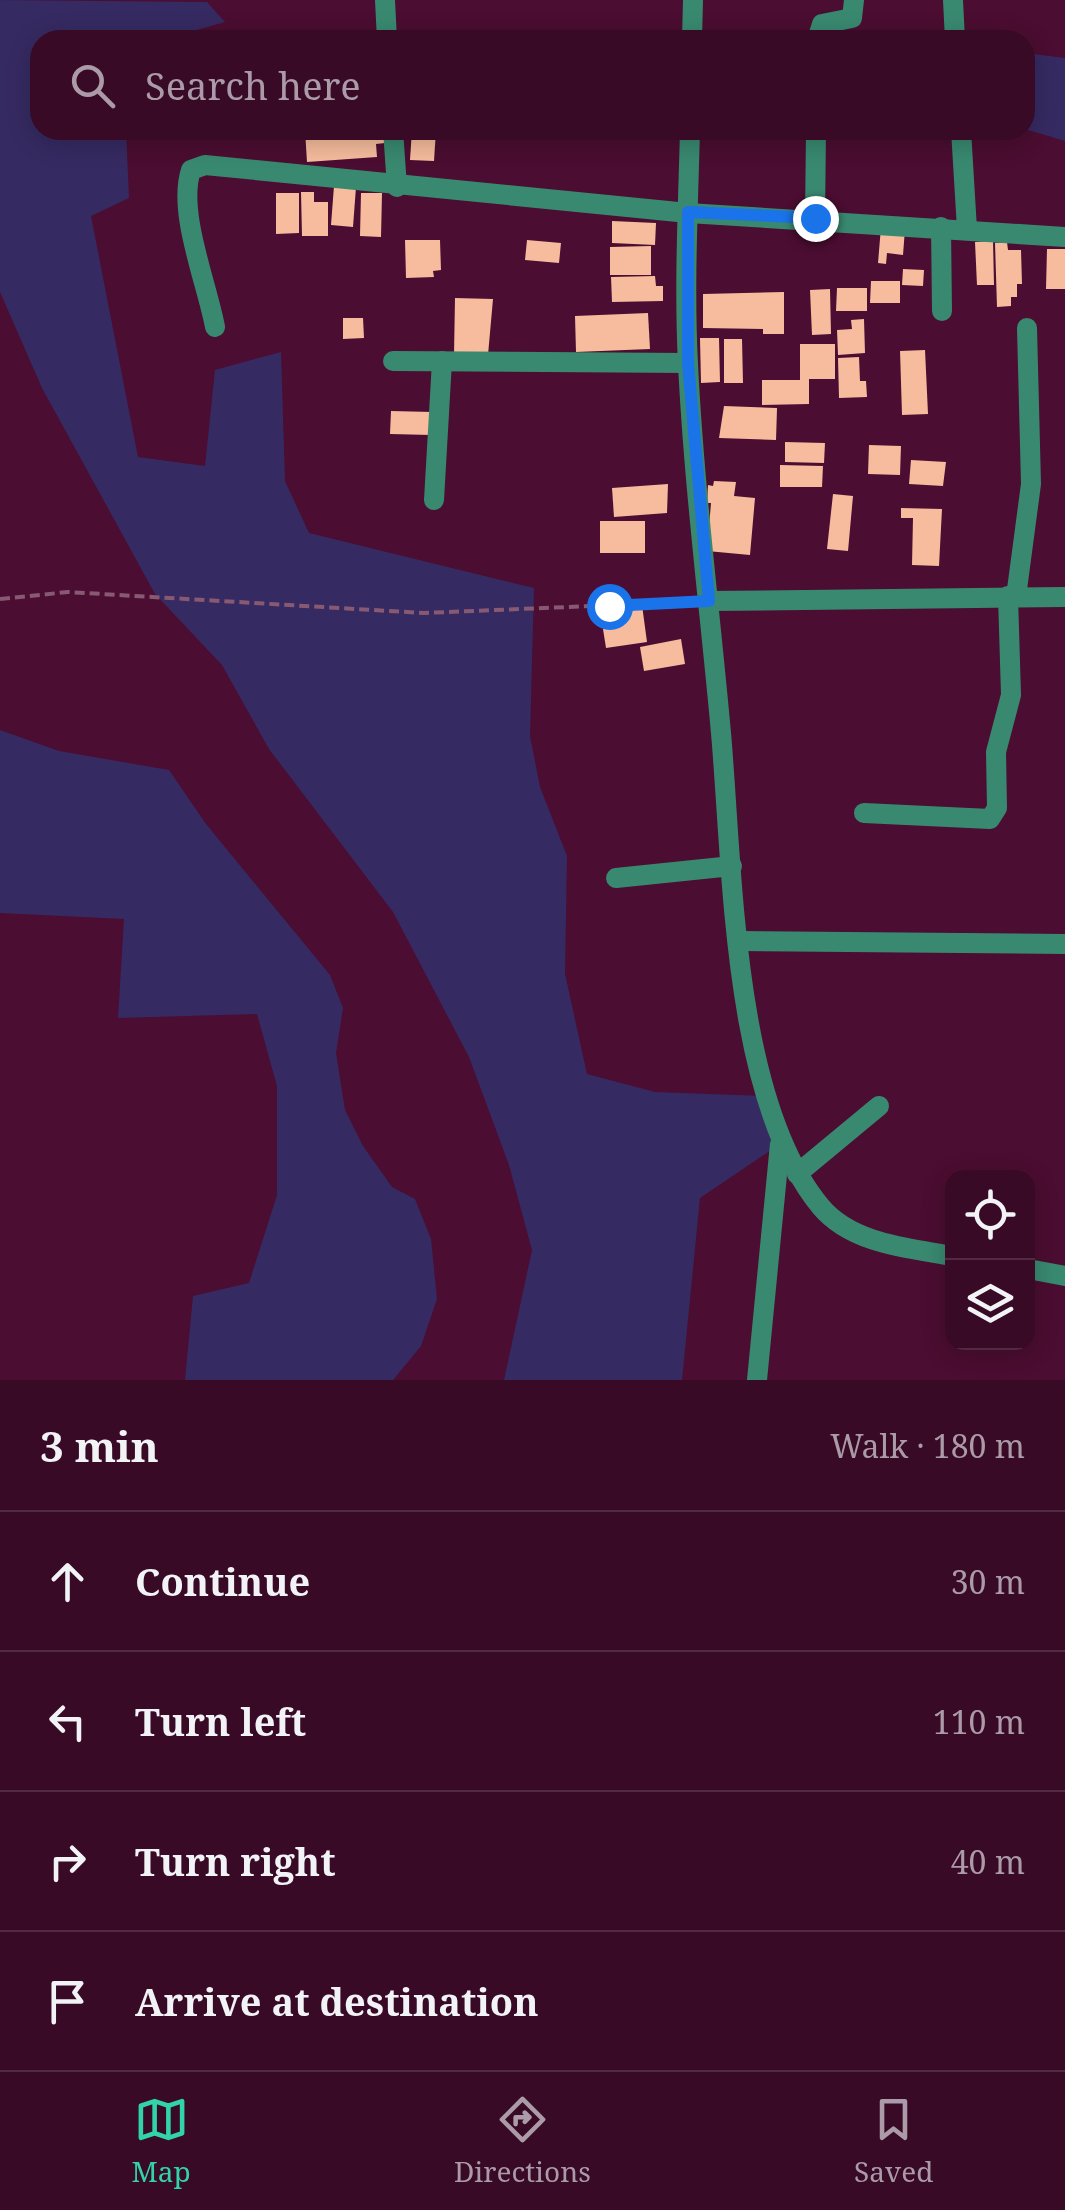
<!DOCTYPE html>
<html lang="en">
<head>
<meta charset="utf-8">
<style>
	:root { --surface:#380a25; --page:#3f132d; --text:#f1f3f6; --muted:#ab9aa7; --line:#522b42; --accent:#31d4a9 }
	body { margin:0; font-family:"Noto Serif",serif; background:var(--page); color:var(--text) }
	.controls { position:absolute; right:30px; bottom:30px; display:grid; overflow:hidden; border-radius:20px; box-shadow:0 5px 25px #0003 }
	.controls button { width:90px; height:90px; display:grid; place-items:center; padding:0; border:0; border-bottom:2px solid var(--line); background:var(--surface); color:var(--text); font:50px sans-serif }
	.stop { position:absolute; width:30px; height:30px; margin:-22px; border:8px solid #1a73e8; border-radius:50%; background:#fff }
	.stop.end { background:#1a73e8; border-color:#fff; box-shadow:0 2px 10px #0008 }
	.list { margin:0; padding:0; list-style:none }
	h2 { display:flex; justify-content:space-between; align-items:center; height:130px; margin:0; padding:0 40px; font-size:42px }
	h2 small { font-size:32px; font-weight:400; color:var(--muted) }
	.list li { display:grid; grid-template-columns:65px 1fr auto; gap:30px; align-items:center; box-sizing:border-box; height:140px; padding:0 40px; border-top:2px solid var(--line) }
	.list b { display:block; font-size:38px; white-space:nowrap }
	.list em { font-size:32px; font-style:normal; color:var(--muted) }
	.icon { flex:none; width:55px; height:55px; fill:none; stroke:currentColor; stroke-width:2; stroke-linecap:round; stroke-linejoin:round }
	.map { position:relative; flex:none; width:1065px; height:1380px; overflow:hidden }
	.search { position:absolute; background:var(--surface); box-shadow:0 5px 25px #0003; left:30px; right:30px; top:30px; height:110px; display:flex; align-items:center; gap:25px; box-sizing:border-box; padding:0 35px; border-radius:30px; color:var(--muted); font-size:38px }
	.sheet { height:690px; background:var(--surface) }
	nav { display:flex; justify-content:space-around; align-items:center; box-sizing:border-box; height:140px; border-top:2px solid var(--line); background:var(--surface); font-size:28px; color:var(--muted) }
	nav a { display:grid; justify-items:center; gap:5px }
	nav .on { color:var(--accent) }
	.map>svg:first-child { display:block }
	.green { fill:#362a62 }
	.building { fill:#f6bc9d }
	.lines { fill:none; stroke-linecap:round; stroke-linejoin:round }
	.path { stroke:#885973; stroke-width:4; stroke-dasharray:10 5; stroke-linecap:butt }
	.minor { stroke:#398970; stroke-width:20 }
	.route { stroke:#1a73e8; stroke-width:12 }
</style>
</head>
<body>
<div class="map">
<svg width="1065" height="1380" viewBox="0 0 1065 1380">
	<rect width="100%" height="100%" fill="#4b0d31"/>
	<!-- green -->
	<g class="green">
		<polygon points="0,0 207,2 225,22 161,40 40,40 40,130 126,130 129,198 91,216 138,457 205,466 215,370 281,352 285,481 309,533 534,588 530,736 540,787 567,856 565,974 587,1074 655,1092 766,1096 780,1144 700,1198 682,1380 504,1380 532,1250 509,1165 469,1057 393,912 269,749 222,665 155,594 42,388 0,292"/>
		<polygon points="1025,53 1065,58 1065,141 1025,129"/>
		<polygon points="0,730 59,751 169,770 206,824 330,975 343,1008 336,1053 345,1110 363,1146 392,1187 415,1199 431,1239 437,1299 421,1346 393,1380 185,1380 193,1296 249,1283 277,1195 277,1086 257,1014 118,1018 124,919 0,913"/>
	</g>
	<!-- building -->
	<g class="building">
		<polygon points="305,130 385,130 385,143 376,144 377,157 307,162"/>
		<polygon points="412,130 436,130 434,161 410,160"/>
		<polygon points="334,186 356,187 353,227 331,225"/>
		<polygon points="301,192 314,192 314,202 328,202 328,236 302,236"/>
		<polygon points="276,193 299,193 299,233 276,234"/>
		<polygon points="361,193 382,193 381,237 360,236"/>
		<polygon points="612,221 656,223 655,245 612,243"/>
		<polygon points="881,227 905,229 903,255 887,253 886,264 878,263"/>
		<polygon points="405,240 440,240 441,270 433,271 434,277 406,278"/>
		<polygon points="527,240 561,243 559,263 525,260"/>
		<polygon points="993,241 994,285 977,285 975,242"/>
		<polygon points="1007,242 1008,250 1021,250 1022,284 1017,284 1017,297 1011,297 1011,306 997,307 995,243"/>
		<polygon points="651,246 651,275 610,275 610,247"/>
		<polygon points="1047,249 1065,249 1065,289 1046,289"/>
		<polygon points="903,269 924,270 923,286 902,285"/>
		<polygon points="655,276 656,286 663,286 663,301 612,302 611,277"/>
		<polygon points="871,281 900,281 900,303 870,303"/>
		<polygon points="837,288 867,288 867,311 836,311"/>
		<polygon points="830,289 831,334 812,335 810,290"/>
		<polygon points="784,292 784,334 763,334 763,329 703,328 703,294"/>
		<polygon points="455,298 493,299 488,355 454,355"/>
		<polygon points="648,313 650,349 576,352 575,316"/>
		<polygon points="343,318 363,318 364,338 343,339"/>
		<polygon points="864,319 865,353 838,355 837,330 852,329 851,320"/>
		<polygon points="700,338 719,338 720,382 701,383"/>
		<polygon points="724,339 742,339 743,383 724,383"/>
		<polygon points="800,344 835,344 835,379 809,379 809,404 762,405 762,380 800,380"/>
		<polygon points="925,350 928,414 902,415 900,351"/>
		<polygon points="859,357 860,381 866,381 867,397 839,398 838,358"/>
		<polygon points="724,406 777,408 776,440 719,438"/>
		<polygon points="391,411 432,412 431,435 390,434"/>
		<polygon points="785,442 825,443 824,463 785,462"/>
		<polygon points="869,445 901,446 900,475 868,474"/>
		<polygon points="911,460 946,462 943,486 909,484"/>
		<polygon points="780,465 823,466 822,487 780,487"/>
		<polygon points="714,481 736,482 734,496 755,498 750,555 707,551 711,503 707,503 708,485 713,486"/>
		<polygon points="668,484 667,513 614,517 612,488"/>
		<polygon points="833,494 853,496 848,551 827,549"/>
		<polygon points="901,508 942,509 939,566 912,565 913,518 901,518"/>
		<rect x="600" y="521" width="45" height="32"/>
		<polygon points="642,605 647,642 606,648 603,629 619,627 618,612"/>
		<polygon points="681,639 685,664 644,671 640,647"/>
	</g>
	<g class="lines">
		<!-- path -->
		<polyline class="path" points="0,599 68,592 424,613 689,602"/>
		<!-- minor -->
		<g class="minor">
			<polyline points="385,0 387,40"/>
			<polyline points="953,0 955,40"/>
			<polyline points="692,40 693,0"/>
			<polyline points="817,40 822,24 852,18 854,0"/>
			<polyline points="393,130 397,187"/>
			<path d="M690,130C688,208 684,287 688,364C694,487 710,611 721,733C733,869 732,1100 821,1207C852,1244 909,1248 952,1256"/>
			<polyline points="961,130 967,229"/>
			<polyline points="815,219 816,130"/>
			<polyline points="941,227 942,311"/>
			<path d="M215,327C207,283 177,212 191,170L205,165L688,213L1065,237"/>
			<polyline points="393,361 688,363"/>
			<polyline points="434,500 442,361"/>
			<polyline points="1016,597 1031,484 1027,328"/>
			<polyline points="709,601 1065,597"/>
			<polyline points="864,813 990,819 997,808 996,752 1011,695 1008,596"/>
			<polyline points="616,878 732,866"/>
			<polyline points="739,941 1065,944"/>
			<polyline points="797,1174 879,1106"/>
			<polyline points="1028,1269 1065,1276"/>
			<polyline points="757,1380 780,1144"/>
		</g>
	</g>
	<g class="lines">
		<!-- route -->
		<polyline class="route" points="609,606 709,601 688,363 688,212 815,218"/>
	</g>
</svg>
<div class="controls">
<button><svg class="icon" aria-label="locate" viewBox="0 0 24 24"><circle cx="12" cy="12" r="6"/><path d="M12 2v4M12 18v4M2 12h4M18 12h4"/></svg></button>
<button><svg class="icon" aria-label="layers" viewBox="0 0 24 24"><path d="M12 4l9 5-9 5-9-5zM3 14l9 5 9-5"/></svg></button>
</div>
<div class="stop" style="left:609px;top:606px"></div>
<div class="stop end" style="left:815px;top:218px"></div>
<div class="search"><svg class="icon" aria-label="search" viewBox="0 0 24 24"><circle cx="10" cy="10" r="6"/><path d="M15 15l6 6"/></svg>Search here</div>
</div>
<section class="sheet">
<h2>3 min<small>Walk · 180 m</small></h2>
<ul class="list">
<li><svg class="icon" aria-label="ahead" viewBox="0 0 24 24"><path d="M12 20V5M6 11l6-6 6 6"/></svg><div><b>Continue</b></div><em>30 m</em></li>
<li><svg class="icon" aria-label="left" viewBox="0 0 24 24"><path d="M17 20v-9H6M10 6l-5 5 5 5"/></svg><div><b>Turn left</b></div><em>110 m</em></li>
<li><svg class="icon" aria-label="right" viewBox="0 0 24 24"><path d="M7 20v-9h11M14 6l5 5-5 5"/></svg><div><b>Turn right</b></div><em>40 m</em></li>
<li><svg class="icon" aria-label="arrive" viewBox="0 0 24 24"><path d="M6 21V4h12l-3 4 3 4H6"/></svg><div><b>Arrive at destination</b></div></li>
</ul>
</section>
<nav>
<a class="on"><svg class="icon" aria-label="map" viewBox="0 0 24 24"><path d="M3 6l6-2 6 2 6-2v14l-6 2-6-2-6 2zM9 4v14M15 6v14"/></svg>Map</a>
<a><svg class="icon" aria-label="directions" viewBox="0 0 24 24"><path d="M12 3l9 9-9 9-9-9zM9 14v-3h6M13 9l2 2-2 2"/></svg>Directions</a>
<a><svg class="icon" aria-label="saved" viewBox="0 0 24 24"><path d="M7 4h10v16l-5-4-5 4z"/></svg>Saved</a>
</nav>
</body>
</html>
